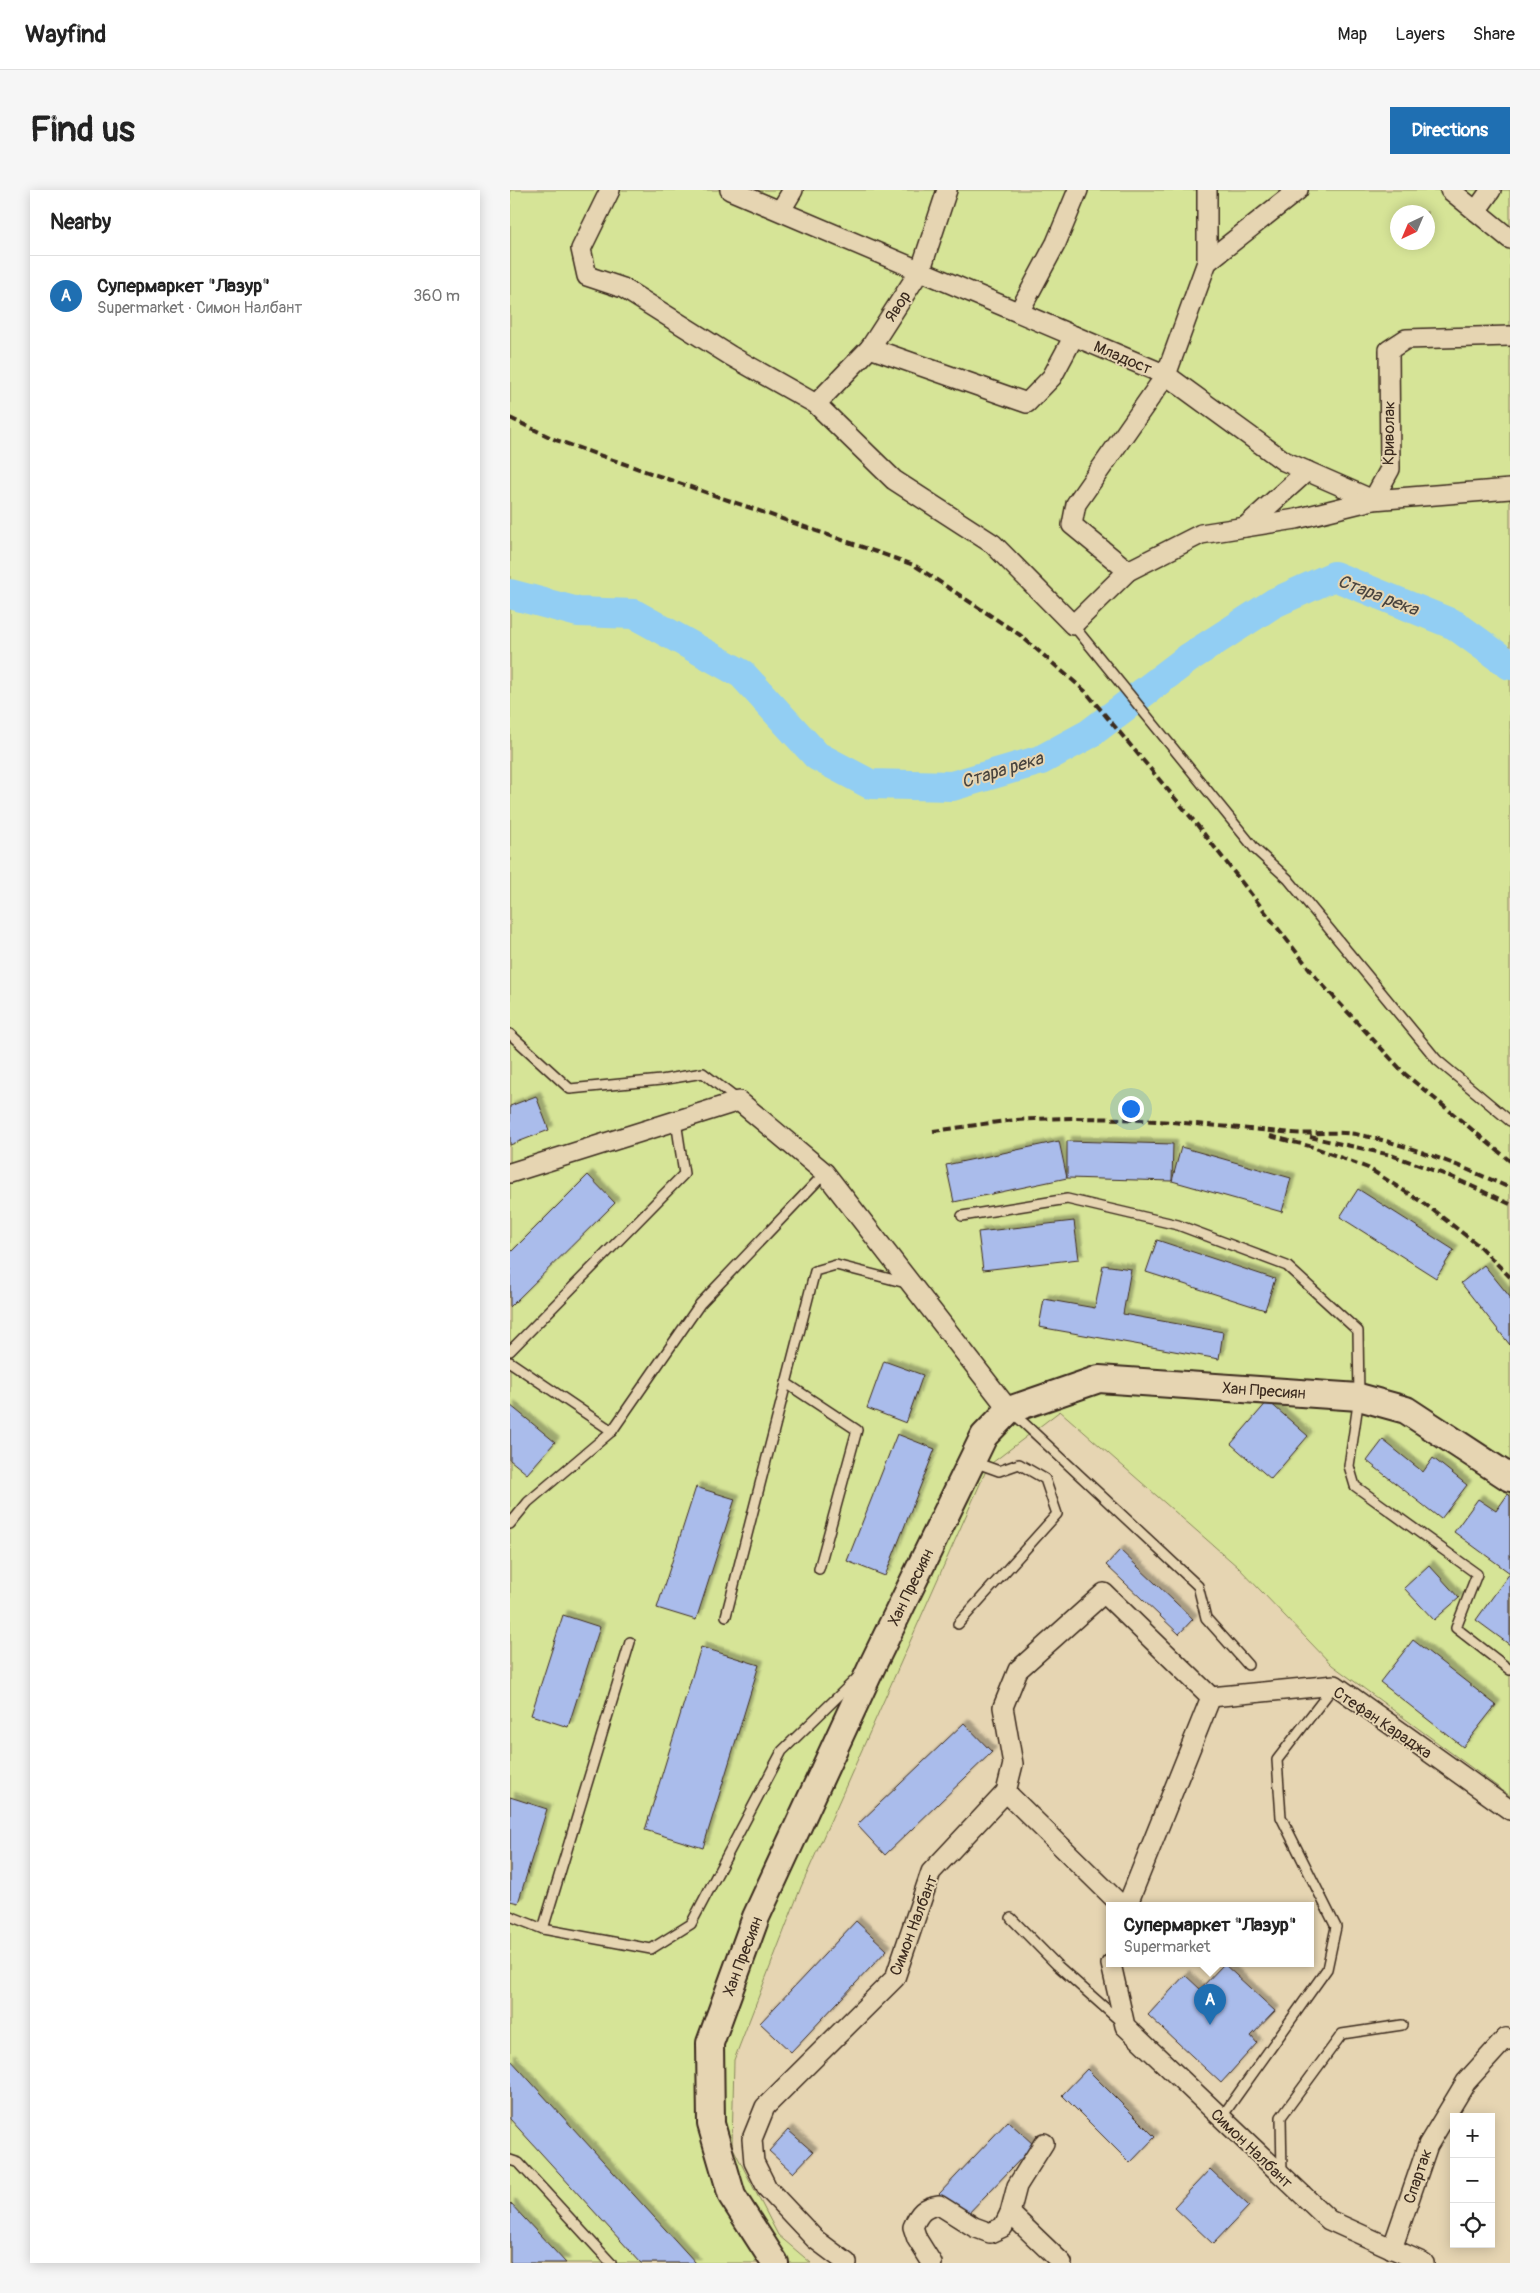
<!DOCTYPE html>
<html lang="en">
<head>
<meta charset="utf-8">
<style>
	:root { --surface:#fff; --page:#f6f6f6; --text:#222; --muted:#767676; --line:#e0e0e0; --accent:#1f6fb2 }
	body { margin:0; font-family:Pangolin,sans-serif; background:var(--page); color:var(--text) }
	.controls { position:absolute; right:15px; bottom:15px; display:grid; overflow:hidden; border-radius:0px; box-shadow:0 2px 12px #0003 }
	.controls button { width:45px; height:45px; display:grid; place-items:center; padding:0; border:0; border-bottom:1px solid var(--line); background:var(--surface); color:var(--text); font:25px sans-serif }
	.compass { position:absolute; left:880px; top:15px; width:45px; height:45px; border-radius:50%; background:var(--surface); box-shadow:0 2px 12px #0003; rotate:224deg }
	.you { position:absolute; left:620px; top:918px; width:18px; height:18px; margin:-12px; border:4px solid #fff; border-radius:50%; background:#1a73e8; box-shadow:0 0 0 8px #1a73e833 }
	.badge { display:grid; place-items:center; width:32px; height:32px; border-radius:50%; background:var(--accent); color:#fff; font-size:16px; font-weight:700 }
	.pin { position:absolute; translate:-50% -41px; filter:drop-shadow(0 1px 2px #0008) }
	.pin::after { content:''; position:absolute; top:26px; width:18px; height:15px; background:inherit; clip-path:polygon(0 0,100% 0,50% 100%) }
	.popup { position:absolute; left:596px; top:1712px; width:208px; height:65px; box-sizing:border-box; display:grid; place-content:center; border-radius:0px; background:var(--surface); filter:drop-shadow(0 1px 4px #0005); font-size:16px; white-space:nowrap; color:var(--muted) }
	.popup b { font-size:19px; color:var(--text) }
	.popup::after { content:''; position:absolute; left:50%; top:100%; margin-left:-10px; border:10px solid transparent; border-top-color:var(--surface) }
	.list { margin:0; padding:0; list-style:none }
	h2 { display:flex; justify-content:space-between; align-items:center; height:65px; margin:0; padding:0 20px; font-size:21px }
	h2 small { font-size:16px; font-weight:400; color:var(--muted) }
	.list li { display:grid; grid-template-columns:32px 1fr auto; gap:15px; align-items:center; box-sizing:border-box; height:80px; padding:0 20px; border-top:1px solid var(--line) }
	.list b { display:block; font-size:19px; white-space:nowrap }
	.list p { margin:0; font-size:16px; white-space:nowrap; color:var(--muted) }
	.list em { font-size:16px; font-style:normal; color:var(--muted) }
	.icon { flex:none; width:28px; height:28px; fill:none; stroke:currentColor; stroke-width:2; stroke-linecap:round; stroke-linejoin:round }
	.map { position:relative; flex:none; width:1000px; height:2073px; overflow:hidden; border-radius:0px }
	header { display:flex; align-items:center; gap:30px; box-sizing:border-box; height:70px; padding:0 25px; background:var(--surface); border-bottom:1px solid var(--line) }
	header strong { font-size:24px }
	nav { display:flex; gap:28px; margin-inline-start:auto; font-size:18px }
	.intro { display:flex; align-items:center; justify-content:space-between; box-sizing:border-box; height:120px; padding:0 30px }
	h1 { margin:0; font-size:35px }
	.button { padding:12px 22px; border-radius:0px; background:var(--accent); color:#fff; font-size:18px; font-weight:700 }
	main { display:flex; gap:30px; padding:0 30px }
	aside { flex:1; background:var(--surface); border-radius:0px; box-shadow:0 2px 12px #0003 }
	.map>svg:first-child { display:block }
	.green { fill:#d6e497; stroke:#88875a; fill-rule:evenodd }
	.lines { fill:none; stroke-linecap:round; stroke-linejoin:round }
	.river { stroke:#92cef3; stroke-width:30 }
	.building { fill:#aabceb; stroke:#3b2a1e; filter:url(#shadow) }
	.lane-casing { stroke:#3b2a1e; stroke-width:12 }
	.street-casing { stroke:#3b2a1e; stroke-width:22 }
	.secondary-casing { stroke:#3b2a1e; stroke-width:30 }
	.lane { stroke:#e6d5b2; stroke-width:9 }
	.street { stroke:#e6d5b2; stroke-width:19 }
	.secondary { stroke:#e6d5b2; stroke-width:26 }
	.rail { stroke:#3b2a1e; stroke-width:4; stroke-dasharray:8 4; stroke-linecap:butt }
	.labels { text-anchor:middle; stroke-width:4; stroke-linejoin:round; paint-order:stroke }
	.street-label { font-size:16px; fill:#3b2a1e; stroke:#e6d5b2 }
	.water-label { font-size:18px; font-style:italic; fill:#48433e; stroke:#e6d5b2 }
</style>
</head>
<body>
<header>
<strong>Wayfind</strong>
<nav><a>Map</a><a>Layers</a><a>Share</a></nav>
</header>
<div class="intro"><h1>Find us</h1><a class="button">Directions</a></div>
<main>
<aside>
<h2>Nearby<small></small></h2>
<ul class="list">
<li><span class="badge">A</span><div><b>Супермаркет &quot;Лазур&quot;</b><p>Supermarket · Симон Налбант</p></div><em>360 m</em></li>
</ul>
</aside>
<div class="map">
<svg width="1000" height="2073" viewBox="0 0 1000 2073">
	<defs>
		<filter id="shadow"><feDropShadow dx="4.5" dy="-4.5" stdDeviation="1" flood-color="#0004"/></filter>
	</defs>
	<rect width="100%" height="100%" fill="#e6d5b2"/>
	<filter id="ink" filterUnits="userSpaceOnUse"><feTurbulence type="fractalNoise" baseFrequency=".02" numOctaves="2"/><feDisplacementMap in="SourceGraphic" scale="10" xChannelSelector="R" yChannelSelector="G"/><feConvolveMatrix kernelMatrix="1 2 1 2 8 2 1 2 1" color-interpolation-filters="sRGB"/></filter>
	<g filter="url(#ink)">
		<!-- green -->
		<path class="green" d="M0,0H1000V1606L822,1475L728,1377L550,1221L478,1276L291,1697L224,1870L222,1956L268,2045L301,2073H0ZM888,22H918V52H888Z"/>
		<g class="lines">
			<!-- river -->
			<polyline class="river" points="0,404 68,422 124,424 232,484 307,566 360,594 442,596 531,570 579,544 680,467 764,413 824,386 945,435 1000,475"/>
		</g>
		<!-- building -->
		<g class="building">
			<polygon points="26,906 39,940 0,955 0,916"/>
			<polygon points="549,951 557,988 444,1012 436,975"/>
			<polygon points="557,951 663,954 662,991 557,988"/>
			<polygon points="671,957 781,988 772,1022 662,991"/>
			<polygon points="78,985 105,1013 0,1117 0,1063"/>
			<polygon points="848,999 944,1060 926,1088 830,1027"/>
			<polygon points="564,1031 569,1069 473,1080 468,1042"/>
			<polygon points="647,1050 765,1089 755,1120 636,1082"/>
			<polygon points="593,1075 621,1079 613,1124 713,1142 709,1169 529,1137 534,1109 585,1118"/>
			<polygon points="974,1075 1000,1107 1000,1155 951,1093"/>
			<polygon points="374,1171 413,1185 396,1233 357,1218"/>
			<polygon points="758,1211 798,1246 761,1289 721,1254"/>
			<polygon points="0,1215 45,1252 17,1284 0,1270"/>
			<polygon points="387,1244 425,1259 375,1386 337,1371"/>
			<polygon points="873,1250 913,1282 923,1268 957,1295 931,1329 857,1271"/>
			<polygon points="186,1297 225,1309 186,1430 147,1418"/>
			<polygon points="998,1304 1000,1306 1000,1383 944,1342 968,1309 986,1321"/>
			<polygon points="610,1360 683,1429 669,1444 596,1375"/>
			<polygon points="919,1375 949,1408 924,1430 894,1398"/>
			<polygon points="1000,1383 1000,1455 966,1430"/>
			<polygon points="53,1425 90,1437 58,1537 21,1525"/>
			<polygon points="903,1450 986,1515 953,1557 870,1492"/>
			<polygon points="191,1457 249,1475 193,1658 135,1640"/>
			<polygon points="454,1533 482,1562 375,1665 347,1635"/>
			<polygon points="0,1607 37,1619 8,1713 0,1711"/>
			<polygon points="346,1731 377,1760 281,1862 250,1833"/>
			<polygon points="714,1774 765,1821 741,1846 747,1853 711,1893 638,1825 675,1785 690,1799"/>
			<polygon points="0,1869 186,2073 131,2073 0,1929"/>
			<polygon points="577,1879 645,1947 620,1973 552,1905"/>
			<polygon points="498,1931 524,1955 454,2028 429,2004"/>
			<polygon points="278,1940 303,1962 283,1983 259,1961"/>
			<polygon points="700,1979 739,2016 703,2054 664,2017"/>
			<polygon points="0,2013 56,2073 0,2073"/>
		</g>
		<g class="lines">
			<!-- lane casing -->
			<g class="lane-casing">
				<g id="lane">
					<polyline points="563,435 745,659 778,689 927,870 1000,931"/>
					<polyline points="0,844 60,899 151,890 193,883 228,910"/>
					<polyline points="452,1026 557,1009 668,1035 777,1076 848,1141 849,1207 839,1276 845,1296 967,1384 946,1438 1000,1480"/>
					<polyline points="0,1161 174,984 166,931"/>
					<polyline points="0,1172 102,1241 190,1114 315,983"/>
					<polyline points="276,1193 347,1240 309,1379"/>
					<polyline points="503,1223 688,1396 696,1428 738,1475"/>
					<polyline points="0,1334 18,1312 102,1241"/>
					<polyline points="216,1426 305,1081 326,1075 396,1093"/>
					<polyline points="448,1434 547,1324 535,1289 509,1274 489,1281 464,1272"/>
					<polyline points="0,1726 33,1739 141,1759 181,1734 272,1561 347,1488"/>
					<polyline points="501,1728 547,1775 611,1832"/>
					<polyline points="33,1739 120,1452"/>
					<polyline points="711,1928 817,1779 826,1737 771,1627 767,1570 824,1496"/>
					<polyline points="0,1970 9,1973 101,2073"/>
					<polyline points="772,1984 771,1927 832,1844 892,1835"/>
				</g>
			</g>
			<!-- street casing -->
			<g class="street-casing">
				<g id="street">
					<polyline points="100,0 71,59 77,86 113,98 221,166 306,214 384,290 483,354 563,435 618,381 562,335 566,314 656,185 697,72 697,0"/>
					<polyline points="220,0 656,185 774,271 863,310 1000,299"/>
					<polyline points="940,0 1000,49"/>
					<polyline points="271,20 283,0"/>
					<polyline points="966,21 981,0"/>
					<polyline points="697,72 788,0"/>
					<polyline points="509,122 546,53 568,0"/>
					<polyline points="360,158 517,213 542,187 564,146"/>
					<polyline points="306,214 360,158 411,79 437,0"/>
					<polyline points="735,337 797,281"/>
					<polyline points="618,381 691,344 786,329 863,310 880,279 879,160 896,149 1000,146"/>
					<polyline points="0,983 229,911 315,983 499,1220"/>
					<polyline points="701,1507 825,1495 1000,1620"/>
					<polyline points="496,1602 612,1716"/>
					<polyline points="617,1716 701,1507"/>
					<polyline points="601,1774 615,1836 819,2030 914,2073"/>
					<polyline points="500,2023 552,2073"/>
					<polyline points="882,2059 918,1955 956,1892 996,1848 1000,1850"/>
					<polyline points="337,2073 305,2049 257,1998 244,1972 242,1949 255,1917 385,1788 421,1682 496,1602 503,1574 493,1517 508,1480 594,1403 701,1507"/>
					<path d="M422,2073L407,2049L403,2037C409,2023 414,2017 429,2015L464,2037L480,2043L493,2037L500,2023L507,1996L534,1953"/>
				</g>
			</g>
			<!-- secondary casing -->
			<g class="secondary-casing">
				<polyline id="secondary" points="265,2073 222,2006 201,1934 200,1853 246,1727 364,1472 474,1246 499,1220 589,1189 849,1207 896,1220 1000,1288"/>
			</g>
			<!-- lane -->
			<use href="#lane" class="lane"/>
			<!-- street -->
			<use href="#street" class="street"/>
			<!-- secondary -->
			<use href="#secondary" class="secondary"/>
			<!-- rail -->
			<g class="rail">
				<polyline points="0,228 46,250 404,375 510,445 575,501 684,631 809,791 895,884 1000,971"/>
				<path d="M423,941C457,937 491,930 525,929C611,925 697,935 782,943C805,945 828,940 850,945C901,955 953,977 1000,998"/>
				<polyline points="760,946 803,957 858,978 915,1014 968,1055 1000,1087"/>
				<polyline points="800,947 881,965 942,987 1000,1014"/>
			</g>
		</g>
	</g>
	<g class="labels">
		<!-- street labels -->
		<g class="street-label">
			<text transform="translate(387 116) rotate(-57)" y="6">Явор</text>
			<text transform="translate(613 167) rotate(23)" y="6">Младост</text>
			<text transform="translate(878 243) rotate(-89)" y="6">Криволак</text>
			<text transform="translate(754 1200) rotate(4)" y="6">Хан Пресиян</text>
			<text transform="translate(400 1397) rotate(-64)" y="6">Хан Пресиян</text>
			<text transform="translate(873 1532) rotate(34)" y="6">Стефан Караджа</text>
			<text transform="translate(403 1735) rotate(-69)" y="6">Симон Налбант</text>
			<text transform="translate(232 1766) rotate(-69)" y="6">Хан Пресиян</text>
			<text transform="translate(742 1958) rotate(44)" y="6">Симон Налбант</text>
			<text transform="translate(907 1986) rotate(-71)" y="6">Спартак</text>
		</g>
		<!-- water labels -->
		<g class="water-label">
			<text transform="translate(868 405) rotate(21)" y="6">Стара река</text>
			<text transform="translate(492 580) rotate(-17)" y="6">Стара река</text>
		</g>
	</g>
</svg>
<div class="controls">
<button>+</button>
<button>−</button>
<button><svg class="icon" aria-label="locate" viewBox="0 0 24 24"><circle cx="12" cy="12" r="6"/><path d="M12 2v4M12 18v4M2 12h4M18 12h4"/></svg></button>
</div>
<svg class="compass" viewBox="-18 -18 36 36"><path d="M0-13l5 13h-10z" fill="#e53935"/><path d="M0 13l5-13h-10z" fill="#767676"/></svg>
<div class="you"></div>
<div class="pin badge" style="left:700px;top:1835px">A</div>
<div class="popup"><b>Супермаркет &quot;Лазур&quot;</b>Supermarket</div>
</div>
</main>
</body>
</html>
